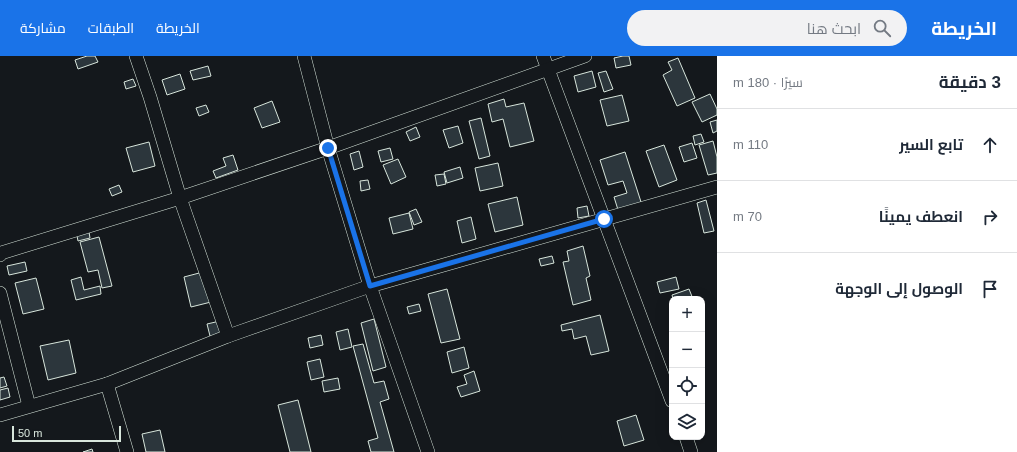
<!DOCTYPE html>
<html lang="ar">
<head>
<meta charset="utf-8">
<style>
	:root { --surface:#fff; --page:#f2f2f3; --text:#1f2937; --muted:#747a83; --line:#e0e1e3; --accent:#1a73e8 }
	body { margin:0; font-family:Arial,Cairo,sans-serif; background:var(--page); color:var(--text); direction:rtl }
	.controls { position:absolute; right:12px; bottom:12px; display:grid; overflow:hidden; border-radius:8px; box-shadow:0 4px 16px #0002 }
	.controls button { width:36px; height:36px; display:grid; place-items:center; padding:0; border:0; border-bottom:1px solid var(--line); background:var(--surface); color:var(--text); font:20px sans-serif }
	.scale { position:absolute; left:12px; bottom:10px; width:109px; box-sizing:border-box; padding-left:4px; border:2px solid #d8e6dc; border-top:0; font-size:11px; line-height:14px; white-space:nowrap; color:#d8e6dc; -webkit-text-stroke:3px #14181c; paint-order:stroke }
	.stop { position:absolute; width:12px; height:12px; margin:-9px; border:3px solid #1a73e8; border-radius:50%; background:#fff }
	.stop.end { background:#1a73e8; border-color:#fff; box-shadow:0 1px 4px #0008 }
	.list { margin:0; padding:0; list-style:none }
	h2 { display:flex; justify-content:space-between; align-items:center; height:52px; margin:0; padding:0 16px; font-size:17px }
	h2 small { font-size:13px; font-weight:400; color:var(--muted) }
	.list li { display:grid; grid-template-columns:26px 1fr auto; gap:12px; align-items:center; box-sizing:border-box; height:72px; padding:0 16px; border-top:1px solid var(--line) }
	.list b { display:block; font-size:15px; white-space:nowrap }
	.list em { font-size:13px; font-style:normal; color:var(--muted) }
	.icon { flex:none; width:22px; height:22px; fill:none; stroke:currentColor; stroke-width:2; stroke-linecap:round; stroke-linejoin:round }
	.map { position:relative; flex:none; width:717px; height:396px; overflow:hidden; direction:ltr }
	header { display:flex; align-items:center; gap:24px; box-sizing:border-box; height:56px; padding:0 20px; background:var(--accent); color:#fff }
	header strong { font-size:19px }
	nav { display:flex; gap:22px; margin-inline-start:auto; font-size:14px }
	.search { width:280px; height:36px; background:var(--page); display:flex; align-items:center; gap:10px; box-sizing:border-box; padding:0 14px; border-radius:22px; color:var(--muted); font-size:15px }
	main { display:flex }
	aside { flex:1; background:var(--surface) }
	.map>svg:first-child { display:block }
	.building { fill:#2c363c; stroke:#d8e6dc }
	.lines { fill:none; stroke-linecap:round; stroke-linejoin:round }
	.minor-casing { stroke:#d8e6dc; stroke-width:14 }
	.minor { stroke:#14181c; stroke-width:13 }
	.route { stroke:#1a73e8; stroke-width:5 }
</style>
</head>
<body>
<header>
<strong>الخريطة</strong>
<div class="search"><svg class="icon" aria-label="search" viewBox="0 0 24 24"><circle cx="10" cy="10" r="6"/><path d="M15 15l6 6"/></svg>ابحث هنا</div>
<nav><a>الخريطة</a><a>الطبقات</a><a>مشاركة</a></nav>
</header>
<main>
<aside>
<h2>3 دقيقة<small>سيرًا · 180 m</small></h2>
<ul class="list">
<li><svg class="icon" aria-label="ahead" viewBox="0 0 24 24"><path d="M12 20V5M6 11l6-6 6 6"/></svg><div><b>تابع السير</b></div><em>110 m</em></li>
<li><svg class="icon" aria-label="right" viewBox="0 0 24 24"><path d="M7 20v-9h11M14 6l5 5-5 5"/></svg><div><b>انعطف يمينًا</b></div><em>70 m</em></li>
<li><svg class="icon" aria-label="arrive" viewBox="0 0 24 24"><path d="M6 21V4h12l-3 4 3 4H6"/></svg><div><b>الوصول إلى الوجهة</b></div></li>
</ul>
</aside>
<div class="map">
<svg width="717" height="396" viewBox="0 0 717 396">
	<rect width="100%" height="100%" fill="#14181c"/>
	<!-- building -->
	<g class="building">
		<polygon points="87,0 95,0 98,6 78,13 75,4"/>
		<polygon points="623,0 629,0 631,9 616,12 614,2"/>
		<polygon points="678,2 695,42 677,50 663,19 672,14 668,6"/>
		<polygon points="208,10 211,20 193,24 190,15"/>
		<polygon points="592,15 596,31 578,36 574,20"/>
		<polygon points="606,15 613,33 604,36 598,17"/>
		<polygon points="180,18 185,33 167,39 162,24"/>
		<polygon points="133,23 136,30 126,33 124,26"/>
		<polygon points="710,38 717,53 717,59 702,66 692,46"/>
		<polygon points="622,39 629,65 607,70 600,44"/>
		<polygon points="504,43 506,51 524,47 534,85 510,91 503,63 492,66 488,48"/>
		<polygon points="272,45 280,66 262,72 254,52"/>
		<polygon points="206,49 209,56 199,60 196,52"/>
		<polygon points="481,62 490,100 479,103 469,65"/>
		<polygon points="717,64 717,75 713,77 710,66"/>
		<polygon points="458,70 463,87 449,92 443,74"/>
		<polygon points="416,71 420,81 410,85 406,76"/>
		<polygon points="701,78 704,86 695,89 693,80"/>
		<polygon points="713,85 717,101 717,117 708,119 699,89"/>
		<polygon points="149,86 155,110 133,116 126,92"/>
		<polygon points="692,87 697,102 684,106 679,91"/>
		<polygon points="664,89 677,124 659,131 646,95"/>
		<polygon points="390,92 393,103 381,106 378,95"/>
		<polygon points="359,95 363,111 354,114 350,98"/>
		<polygon points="625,96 642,149 619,157 614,141 627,137 623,125 608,129 600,104"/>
		<polygon points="233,99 238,114 216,122 213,115 226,110 223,102"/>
		<polygon points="398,103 406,121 391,128 383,109"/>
		<polygon points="498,107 503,130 480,135 475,112"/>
		<polygon points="460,111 463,122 447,127 444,116"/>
		<polygon points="444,118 446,128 437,130 435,119"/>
		<polygon points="368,124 370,133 361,135 360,125"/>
		<polygon points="119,129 122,136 112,140 109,133"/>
		<polygon points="517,141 523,169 495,176 488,148"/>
		<polygon points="706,144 714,175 704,177 697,147"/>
		<polygon points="587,150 589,160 578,162 577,152"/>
		<polygon points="416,153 422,166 414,169 409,156"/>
		<polygon points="409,157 413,173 393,178 389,162"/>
		<polygon points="471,161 476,183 462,187 457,165"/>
		<polygon points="89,176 90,182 78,185 77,180"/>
		<polygon points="99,181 112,230 102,232 98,214 88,216 80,186"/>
		<polygon points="583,190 590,220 586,222 591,244 573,249 563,206 569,205 567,195"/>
		<polygon points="552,200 554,207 541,210 539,203"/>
		<polygon points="25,206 27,215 9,219 7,210"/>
		<polygon points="203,216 211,246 191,251 184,221"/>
		<polygon points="81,221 84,234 100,230 101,238 76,244 71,224"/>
		<polygon points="676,221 679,233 660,237 657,226"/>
		<polygon points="36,222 44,253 23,258 15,227"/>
		<polygon points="447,233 460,283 441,287 428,238"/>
		<polygon points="689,233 693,243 673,243 672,239"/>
		<polygon points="419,248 421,255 409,258 407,251"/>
		<polygon points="600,259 609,295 591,299 586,280 574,283 572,273 562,275 561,269"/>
		<polygon points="374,263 386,311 373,315 361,267"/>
		<polygon points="220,265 224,281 211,284 207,268"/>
		<polygon points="348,273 352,291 340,294 336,276"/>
		<polygon points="321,279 323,289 310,292 308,282"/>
		<polygon points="69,284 76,317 48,324 40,290"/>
		<polygon points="363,288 374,327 384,325 389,343 380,346 394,396 371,396 368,385 378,382 353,290"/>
		<polygon points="464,291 469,312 452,317 447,296"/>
		<polygon points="320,303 324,321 311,324 307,306"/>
		<polygon points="474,315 480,335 461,341 457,331 467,328 464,319"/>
		<polygon points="4,321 7,330 0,332 0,322"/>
		<polygon points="338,322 340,333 324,336 322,325"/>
		<polygon points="8,332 10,341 0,344 0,334"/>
		<polygon points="298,344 311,396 290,396 278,349"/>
		<polygon points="636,359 644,384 624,390 617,365"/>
		<polygon points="160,374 165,396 146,396 142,378"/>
		<polygon points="92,393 93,396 83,396"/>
	</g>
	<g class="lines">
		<!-- minor casing -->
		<g class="minor-casing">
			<g id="minor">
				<polyline points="136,0 150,41 180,142 228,280"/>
				<polyline points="304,0 328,92 370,230 428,396"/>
				<polyline points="543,0 672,345"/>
				<polyline points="0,199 1,197 180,142 328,92 585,0"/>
				<polyline points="0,237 29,350"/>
				<polyline points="107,328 127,396"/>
				<polyline points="0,359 107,328 228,280 370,230 717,131"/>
				<polyline points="686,381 691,396"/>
			</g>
		</g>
		<!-- minor -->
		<use href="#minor" class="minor"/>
	</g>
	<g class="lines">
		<!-- route -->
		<polyline class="route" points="328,92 370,230 604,163"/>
	</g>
</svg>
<div class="controls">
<button>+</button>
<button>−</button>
<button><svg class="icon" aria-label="locate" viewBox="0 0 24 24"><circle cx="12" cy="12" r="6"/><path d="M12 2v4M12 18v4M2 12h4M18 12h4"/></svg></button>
<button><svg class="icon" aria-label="layers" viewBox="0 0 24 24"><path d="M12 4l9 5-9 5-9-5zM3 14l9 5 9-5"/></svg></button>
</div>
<div class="scale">50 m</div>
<div class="stop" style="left:604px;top:163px"></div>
<div class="stop end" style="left:328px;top:92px"></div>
</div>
</main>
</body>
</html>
